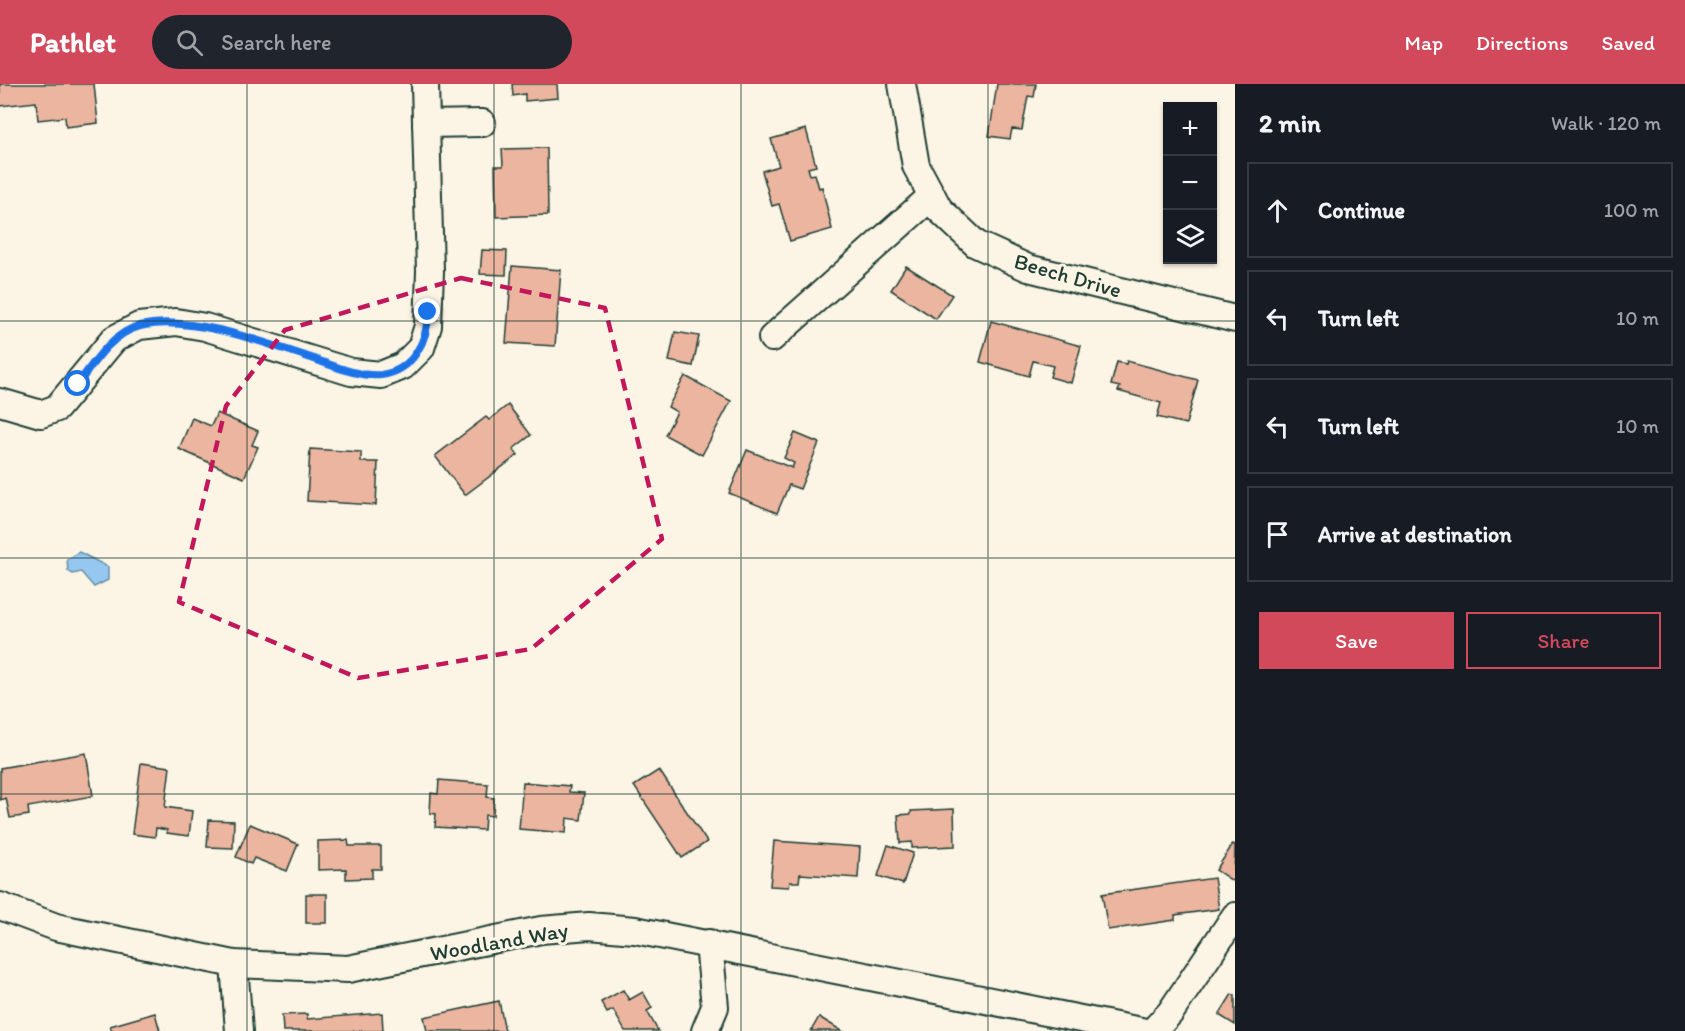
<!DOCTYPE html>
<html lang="en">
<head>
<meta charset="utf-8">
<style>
	:root { --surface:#171b24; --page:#20242c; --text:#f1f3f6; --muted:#9ea1a6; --line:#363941; --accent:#d1495b }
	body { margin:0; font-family:Itim,sans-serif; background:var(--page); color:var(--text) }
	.controls { position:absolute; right:18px; top:18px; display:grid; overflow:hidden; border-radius:0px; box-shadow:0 2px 4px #0004 }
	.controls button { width:54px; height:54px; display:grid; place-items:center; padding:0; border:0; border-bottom:2px solid var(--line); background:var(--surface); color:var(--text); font:30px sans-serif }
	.stop { position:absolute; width:18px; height:18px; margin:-14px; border:4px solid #1a73e8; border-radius:50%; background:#fff }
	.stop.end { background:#1a73e8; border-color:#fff; box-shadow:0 2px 6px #0008 }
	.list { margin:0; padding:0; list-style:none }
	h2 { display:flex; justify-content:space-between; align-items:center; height:78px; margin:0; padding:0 24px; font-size:26px }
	h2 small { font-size:20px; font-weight:400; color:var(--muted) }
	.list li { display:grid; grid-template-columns:39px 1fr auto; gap:18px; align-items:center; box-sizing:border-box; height:96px; margin:0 12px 12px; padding:0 12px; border:2px solid var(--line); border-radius:0px }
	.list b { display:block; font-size:22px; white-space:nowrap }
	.list em { font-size:20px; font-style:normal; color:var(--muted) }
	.actions { display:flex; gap:12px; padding:18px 24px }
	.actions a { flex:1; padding:14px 0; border:2px solid var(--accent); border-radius:0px; text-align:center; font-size:21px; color:var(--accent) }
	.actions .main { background:var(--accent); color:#fff }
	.icon { flex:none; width:33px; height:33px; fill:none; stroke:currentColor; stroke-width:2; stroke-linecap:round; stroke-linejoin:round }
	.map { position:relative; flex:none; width:1235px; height:947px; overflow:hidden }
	header { display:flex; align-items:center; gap:36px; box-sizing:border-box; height:84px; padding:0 30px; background:var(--accent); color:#fff }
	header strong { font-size:28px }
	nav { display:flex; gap:33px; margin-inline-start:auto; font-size:21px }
	.search { width:420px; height:54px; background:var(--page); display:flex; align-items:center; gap:15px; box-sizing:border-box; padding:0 21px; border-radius:33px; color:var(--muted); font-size:22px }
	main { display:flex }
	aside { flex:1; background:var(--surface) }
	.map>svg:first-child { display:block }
	.water { fill:#95c7f1; stroke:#6690a5; stroke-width:1.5 }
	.building { fill:#ebb59f; stroke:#1f3d34; stroke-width:1.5 }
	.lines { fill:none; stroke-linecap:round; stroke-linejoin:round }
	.minor-casing { stroke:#1f3d34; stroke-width:30 }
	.minor { stroke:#fcf5e5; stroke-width:26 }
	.route { stroke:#1a73e8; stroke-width:8 }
	.marked { fill:none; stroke:#c2185b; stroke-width:4.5; stroke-dasharray:12 8; stroke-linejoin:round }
	.grid { fill:none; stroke:#1f3d34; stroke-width:1.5; stroke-opacity:0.55 }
	.labels { text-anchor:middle; stroke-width:6; stroke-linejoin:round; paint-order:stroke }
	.street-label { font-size:22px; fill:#1f3d34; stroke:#fcf5e5 }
</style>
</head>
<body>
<header>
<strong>Pathlet</strong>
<div class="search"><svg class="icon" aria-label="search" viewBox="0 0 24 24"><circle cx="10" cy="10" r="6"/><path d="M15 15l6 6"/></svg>Search here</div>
<nav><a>Map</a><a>Directions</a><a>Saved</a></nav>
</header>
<main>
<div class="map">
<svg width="1235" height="947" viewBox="0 0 1235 947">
	<rect width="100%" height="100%" fill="#fcf5e5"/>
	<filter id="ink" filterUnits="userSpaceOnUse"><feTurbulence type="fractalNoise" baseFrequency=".0167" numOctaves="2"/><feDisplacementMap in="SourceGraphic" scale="12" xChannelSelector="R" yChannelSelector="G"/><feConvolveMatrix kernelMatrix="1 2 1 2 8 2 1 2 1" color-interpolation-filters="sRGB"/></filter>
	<g filter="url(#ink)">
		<!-- water -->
		<polygon class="water" points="79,468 108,483 108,496 94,503 81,488 73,490 68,487 67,476"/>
		<!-- building -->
		<g class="building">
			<polygon points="0,0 94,0 98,39 66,43 65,33 38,36 36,18 0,22"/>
			<polygon points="512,0 557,0 558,14 525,17 525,10 513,12"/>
			<polygon points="997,0 1036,0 1034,13 1028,12 1022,46 1012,45 1010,55 989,52"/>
			<polygon points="806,45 816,82 808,84 810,91 815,90 819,104 822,103 832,145 790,157 779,120 772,122 762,87 779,82 771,55"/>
			<polygon points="547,64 548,131 496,133 495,82 503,82 502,65"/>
			<polygon points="482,166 507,167 506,191 480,190"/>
			<polygon points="512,182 561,186 555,262 506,259"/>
			<polygon points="906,182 952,211 936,235 891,206"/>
			<polygon points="991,237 1081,262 1071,299 1050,293 1053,282 1033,277 1029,292 980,278"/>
			<polygon points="675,248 699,252 693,282 669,277"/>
			<polygon points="1127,277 1198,296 1186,340 1157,333 1161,319 1118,307 1120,303 1111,301 1117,278 1126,280"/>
			<polygon points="685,292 731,317 702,371 665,351 677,328 668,323"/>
			<polygon points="508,321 531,351 513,365 518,371 465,411 435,372 486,333 489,336"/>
			<polygon points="217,329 258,347 252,361 258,363 244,394 179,365 192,334 211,342"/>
			<polygon points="795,349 819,359 800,405 789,401 777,429 729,409 747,366 792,384 794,379 784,374"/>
			<polygon points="310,365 361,368 361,378 378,378 376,421 307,417"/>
			<polygon points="86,669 93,712 28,723 29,731 10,734 6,714 0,716 0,684"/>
			<polygon points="141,679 170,683 165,723 192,727 189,752 167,749 167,746 156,744 155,753 132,750"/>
			<polygon points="659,686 707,758 682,774 634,702"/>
			<polygon points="439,696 488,700 487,713 494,714 493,732 485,731 484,746 435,743 436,730 430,729 431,709 438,710"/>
			<polygon points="523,698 570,702 569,708 584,709 581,736 567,734 566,749 519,745"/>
			<polygon points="954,725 955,762 912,764 912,758 900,759 898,731 911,730 911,727"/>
			<polygon points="209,736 234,737 233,764 207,763"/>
			<polygon points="250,740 298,760 287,787 254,774 251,780 236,773"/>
			<polygon points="348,756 349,762 381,762 381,785 372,785 372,794 346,795 346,785 318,786 318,757"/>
			<polygon points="774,757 860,763 858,794 800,790 799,798 790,798 789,803 770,802"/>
			<polygon points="1233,760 1235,761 1234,798 1216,786"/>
			<polygon points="888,761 913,769 903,800 878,792"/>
			<polygon points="1214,794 1219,825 1175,831 1175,836 1108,846 1102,810"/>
			<rect x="306" y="810" width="21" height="29"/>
			<polygon points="623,906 629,916 643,908 652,924 647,927 658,947 625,947 613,926 607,929 601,918"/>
			<polygon points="1232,910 1235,912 1235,941 1219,931"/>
			<polygon points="499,917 505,947 427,947 424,933"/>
			<polygon points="155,929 160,947 112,947 110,942"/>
			<polygon points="382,929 383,947 283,947 282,931 307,930 307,935"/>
			<polygon points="819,933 842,947 811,947"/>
		</g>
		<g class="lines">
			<!-- minor casing -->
			<g class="minor-casing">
				<g id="minor">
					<polyline points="902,0 916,82 939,125 976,160 1028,184 1235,235"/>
					<polyline points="426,40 482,39"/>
					<polyline points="772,254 932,112"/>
					<polyline points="0,318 41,330 57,324 114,255 139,242 176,238 205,243 351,288 381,291 403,282 421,264 428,242 430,187 425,0"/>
					<polyline points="0,822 56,843 234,880 348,885 541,846 589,842 635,846 1141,947"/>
					<polyline points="234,880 239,947"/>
					<polyline points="705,947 715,923 709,859"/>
					<polyline points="1153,947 1170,929 1235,832"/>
				</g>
			</g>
			<!-- minor -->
			<use href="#minor" class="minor"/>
		</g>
	</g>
	<g class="lines" filter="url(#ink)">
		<!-- route -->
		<path class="route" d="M78,300C94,278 112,249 140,242C190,230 266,259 314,275C334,282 359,293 381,291C413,287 428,256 428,228"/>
	</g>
	<!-- marked area -->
	<path class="marked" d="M461,194L605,224L662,455L531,565L358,594L179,518L226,322L285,246Z"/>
	<!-- grid -->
	<path class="grid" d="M247,0V947M494,0V947M741,0V947M988,0V947M0,237H1235M0,474H1235M0,710H1235"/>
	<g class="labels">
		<!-- street labels -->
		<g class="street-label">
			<text transform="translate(1068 191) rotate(16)" y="8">Beech Drive</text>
			<text transform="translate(499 857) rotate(-10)" y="8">Woodland Way</text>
		</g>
	</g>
</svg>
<div class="controls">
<button>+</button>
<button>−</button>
<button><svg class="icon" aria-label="layers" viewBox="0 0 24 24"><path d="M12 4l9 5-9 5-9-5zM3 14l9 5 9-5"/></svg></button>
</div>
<div class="stop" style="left:78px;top:300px"></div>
<div class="stop end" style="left:428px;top:228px"></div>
</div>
<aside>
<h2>2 min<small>Walk · 120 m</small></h2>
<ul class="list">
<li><svg class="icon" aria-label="ahead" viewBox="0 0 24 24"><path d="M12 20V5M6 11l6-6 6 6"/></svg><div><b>Continue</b></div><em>100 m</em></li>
<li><svg class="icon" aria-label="left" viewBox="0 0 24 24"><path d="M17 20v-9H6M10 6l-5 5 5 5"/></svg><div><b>Turn left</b></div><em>10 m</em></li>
<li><svg class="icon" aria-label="left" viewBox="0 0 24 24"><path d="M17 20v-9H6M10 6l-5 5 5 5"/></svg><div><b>Turn left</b></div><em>10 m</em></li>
<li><svg class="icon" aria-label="arrive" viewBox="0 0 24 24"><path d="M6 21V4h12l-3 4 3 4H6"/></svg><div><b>Arrive at destination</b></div></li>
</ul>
<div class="actions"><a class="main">Save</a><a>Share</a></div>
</aside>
</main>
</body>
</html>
